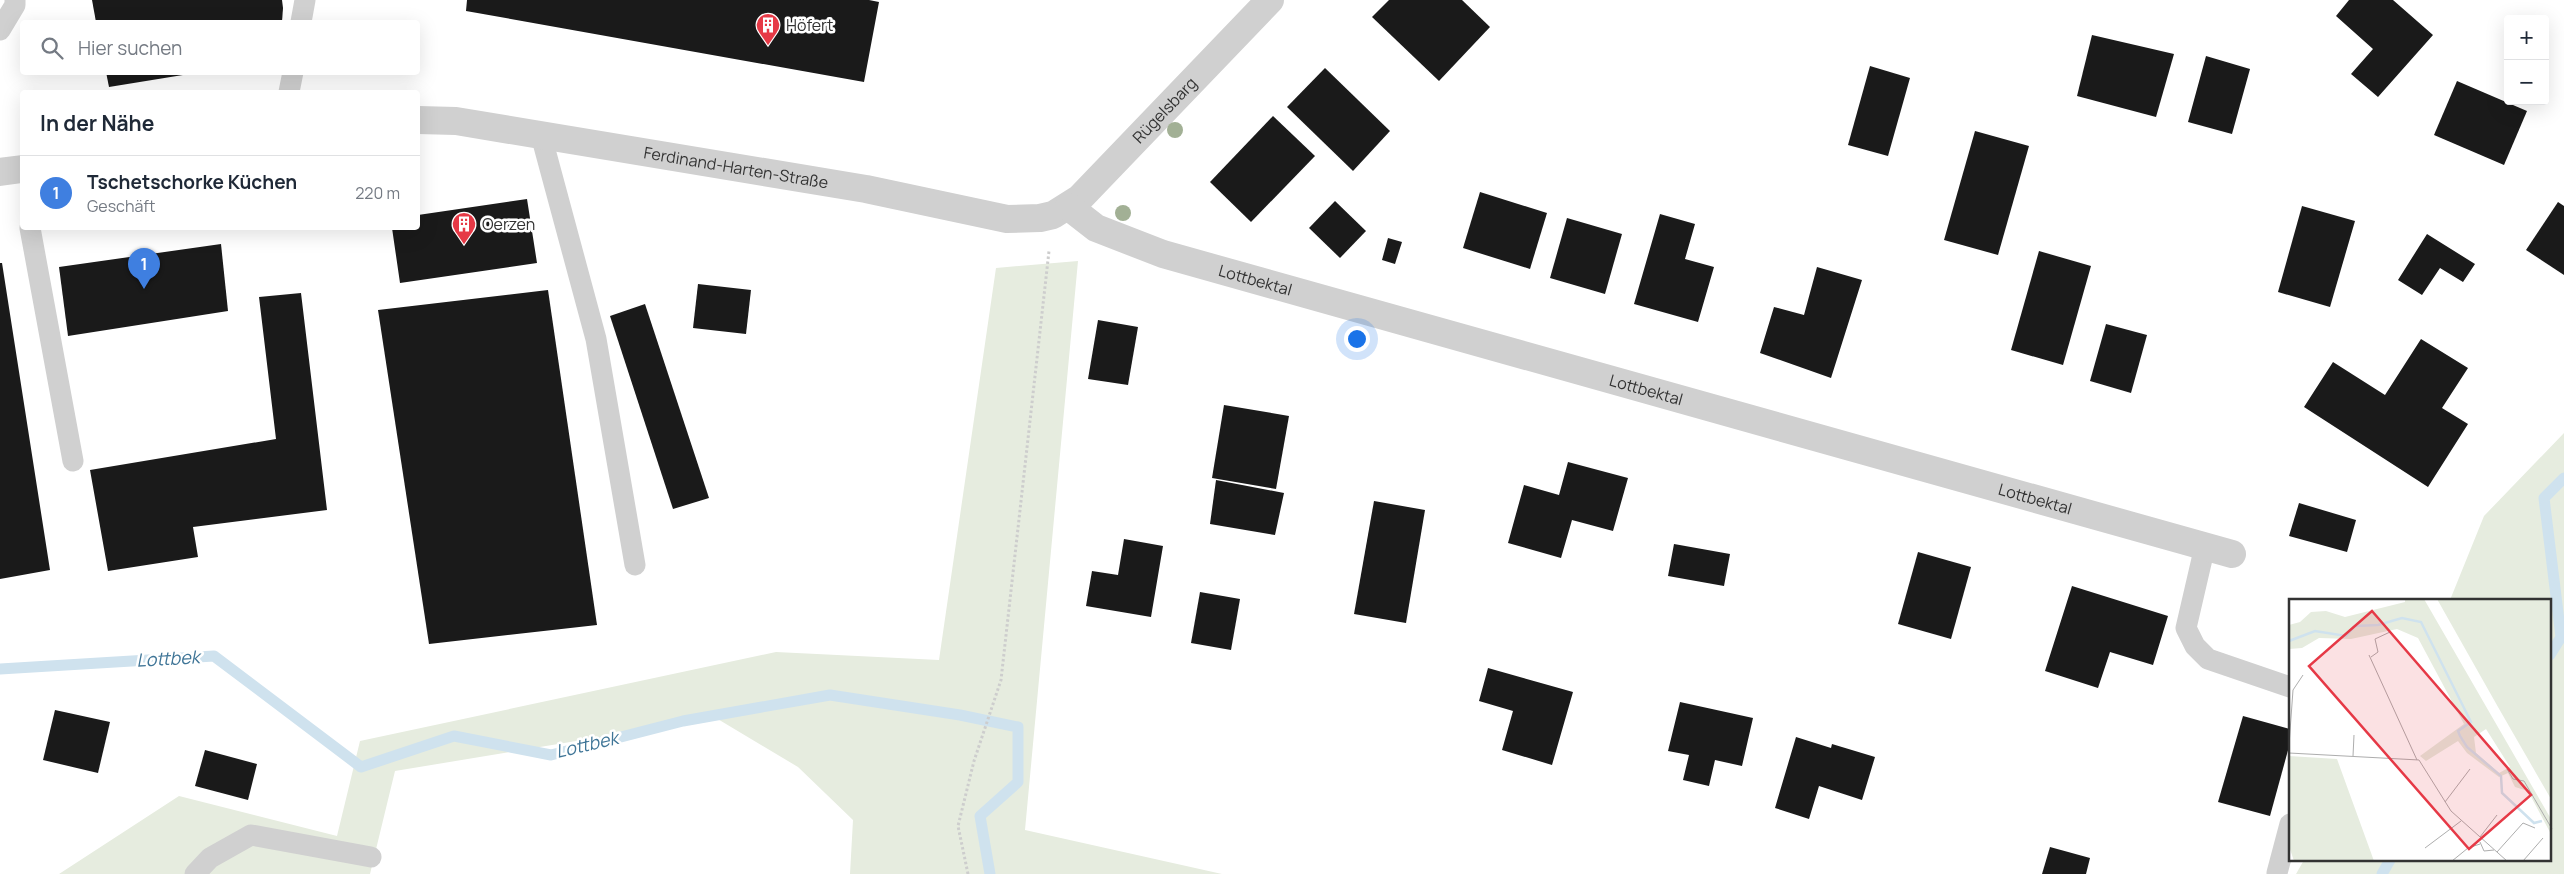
<!DOCTYPE html>
<html lang="de">
<head>
<meta charset="utf-8">
<style>
	:root { --surface:#fff; --page:#f2f2f3; --text:#1f2937; --muted:#747a83; --line:#e0e1e3; --accent:#e63946 }
	body { margin:0; font-family:Manrope,sans-serif; background:var(--page); color:var(--text) }
	.controls { position:absolute; right:15px; top:15px; display:grid; overflow:hidden; border-radius:5px; box-shadow:0 5px 20px #0002 }
	.controls button { width:45px; height:45px; display:grid; place-items:center; padding:0; border:0; border-bottom:1px solid var(--line); background:var(--surface); color:var(--text); font:25px sans-serif }
	.you { position:absolute; left:1356px; top:338px; width:18px; height:18px; margin:-12px; border:4px solid #fff; border-radius:50%; background:#1a73e8; box-shadow:0 0 0 8px #1a73e833 }
	.badge { display:grid; place-items:center; width:32px; height:32px; border-radius:50%; background:var(--accent); color:#fff; font-size:16px; font-weight:700 }
	.pin { position:absolute; translate:-50% -41px; filter:drop-shadow(0 1px 2px #0008) }
	.pin::after { content:''; position:absolute; top:26px; width:18px; height:15px; background:inherit; clip-path:polygon(0 0,100% 0,50% 100%) }
	.list { margin:0; padding:0; list-style:none }
	h2 { display:flex; justify-content:space-between; align-items:center; height:65px; margin:0; padding:0 20px; font-size:21px }
	h2 small { font-size:16px; font-weight:400; color:var(--muted) }
	.list li { display:grid; grid-template-columns:32px 1fr auto; gap:15px; align-items:center; box-sizing:border-box; height:75px; padding:0 20px; border-top:1px solid var(--line) }
	.list b { display:block; font-size:19px; white-space:nowrap }
	.list p { margin:0; font-size:16px; white-space:nowrap; color:var(--muted) }
	.list em { font-size:16px; font-style:normal; color:var(--muted) }
	.icon { flex:none; width:28px; height:28px; fill:none; stroke:currentColor; stroke-width:2; stroke-linecap:round; stroke-linejoin:round }
	.map { position:relative; flex:none; width:2564px; height:874px; overflow:hidden }
	.search { position:absolute; background:var(--surface); box-shadow:0 5px 20px #0002; left:20px; top:20px; width:400px; height:55px; display:flex; align-items:center; gap:12px; box-sizing:border-box; padding:0 18px; border-radius:5px; color:var(--muted); font-size:19px }
	.panel { position:absolute; background:var(--surface); box-shadow:0 5px 20px #0002; left:20px; top:90px; width:400px; height:140px; border-radius:5px }
	.map>svg:first-child { display:block }
	.green { fill:#e6ecdf }
	.lines { fill:none; stroke-linecap:round; stroke-linejoin:round }
	.stream { stroke:#cfe2ee; stroke-width:11 }
	.building { fill:#1a1a1a }
	.path { stroke:#cdcdcd; stroke-width:3; stroke-dasharray:2.5 2.5; stroke-linecap:butt }
	.lane { stroke:#d0d0d0; stroke-width:21 }
	.street { stroke:#d0d0d0; stroke-width:28 }
	.tree { fill:#a2b095 }
	.labels { text-anchor:middle; stroke-width:5; stroke-linejoin:round; paint-order:stroke }
	.poi-label { font-size:16px; fill:#333; stroke:#fff; text-anchor:start }
	.street-label { font-size:16px; fill:#333; stroke:#fff }
	.water-label { font-size:18px; font-style:italic; fill:#3f7597; stroke:#fff }
	.inset-river { fill:none; stroke:#cfe2ee; stroke-width:2.5 }
	.inset-road { fill:none; stroke:#adadad; stroke-width:1 }
	.view { fill:#e63946; fill-opacity:0.15; stroke:#e63946; stroke-width:2.5 }
	.inset-edge { fill:none; stroke:#333; stroke-width:2.5 }
</style>
</head>
<body>
<div class="map">
<svg width="2564" height="874" viewBox="0 0 2564 874">
	<rect width="100%" height="100%" fill="#fff"/>
	<!-- green -->
	<g class="green">
		<polygon points="1078,261 1025,830 1222,874 850,874 853,820 798,767 716,718 395,771 370,874 59,874 179,796 337,836 360,741 776,652 939,660 996,268"/>
		<polygon points="2564,433 2564,874 2296,874 2304,860 2550,860 2550,600 2450,600 2484,516"/>
	</g>
	<g class="lines">
		<!-- stream -->
		<g class="stream">
			<polyline points="2550,655 2561,637 2544,498 2564,478"/>
			<polyline points="0,669 214,656 361,767 454,736 551,755 683,721 830,695 960,715 1018,727 1018,782 980,816 990,874"/>
			<polyline points="2382,874 2390,860"/>
		</g>
	</g>
	<!-- building -->
	<g class="building">
		<polygon points="92,0 282,0 283,8 282,22 96,22"/>
		<polygon points="467,0 869,0 879,2 864,82 466,11"/>
		<polygon points="1389,0 1462,0 1490,27 1439,81 1372,17"/>
		<polygon points="2349,0 2393,0 2433,35 2378,97 2351,74 2373,49 2336,16"/>
		<polygon points="2092,35 2174,54 2156,117 2077,96"/>
		<polygon points="2206,56 2250,69 2232,134 2188,122"/>
		<polygon points="1870,66 1910,78 1888,156 1848,145"/>
		<polygon points="1325,68 1390,131 1353,171 1287,107"/>
		<polygon points="106,72 189,72 189,74 109,87"/>
		<polygon points="2457,81 2527,111 2504,165 2434,135"/>
		<polygon points="1273,116 1315,156 1251,222 1210,182"/>
		<polygon points="1975,131 2029,146 1998,255 1944,240"/>
		<polygon points="1480,192 1547,213 1530,269 1463,248"/>
		<polygon points="527,199 537,263 400,283 392,228 418,228 418,215"/>
		<polygon points="1335,201 1366,231 1340,258 1309,228"/>
		<polygon points="2558,202 2564,206 2564,275 2526,250"/>
		<polygon points="2302,206 2355,221 2330,307 2278,292"/>
		<polygon points="1660,214 1695,224 1685,259 1714,267 1698,322 1634,304"/>
		<polygon points="1567,218 1622,234 1605,294 1550,278"/>
		<polygon points="2427,234 2475,264 2463,282 2440,268 2422,295 2398,280"/>
		<polygon points="1388,238 1402,242 1395,264 1382,260"/>
		<polygon points="221,244 228,311 68,336 59,267"/>
		<polygon points="2039,251 2091,266 2063,365 2011,350"/>
		<polygon points="0,263 2,263 50,570 0,579"/>
		<polygon points="1817,267 1862,280 1831,378 1760,353 1774,307 1804,315"/>
		<polygon points="698,284 751,290 746,334 693,328"/>
		<polygon points="548,290 597,625 429,644 378,310"/>
		<polygon points="301,293 327,510 193,527 198,557 108,571 90,470 276,439 259,297"/>
		<polygon points="645,304 709,498 673,509 610,316"/>
		<polygon points="1098,320 1138,327 1128,385 1088,379"/>
		<polygon points="2106,324 2147,335 2131,393 2090,381"/>
		<polygon points="2421,339 2468,368 2442,408 2468,424 2428,487 2304,407 2333,362 2385,395"/>
		<polygon points="1224,405 1289,416 1276,489 1212,478"/>
		<polygon points="1568,462 1628,478 1613,531 1572,520 1561,558 1508,543 1524,485 1559,495"/>
		<polygon points="1216,480 1284,493 1275,535 1210,524"/>
		<polygon points="1374,501 1425,510 1406,623 1354,614"/>
		<polygon points="2299,503 2356,520 2347,552 2289,536"/>
		<polygon points="1124,539 1163,546 1151,617 1086,606 1092,571 1118,575"/>
		<polygon points="1674,544 1730,554 1724,586 1668,576"/>
		<polygon points="1918,552 1971,567 1951,639 1898,624"/>
		<polygon points="2072,586 2168,616 2153,665 2110,652 2098,688 2045,671"/>
		<polygon points="1200,592 1240,599 1231,650 1191,643"/>
		<polygon points="1488,668 1573,692 1552,765 1502,750 1513,711 1479,701"/>
		<polygon points="1680,702 1753,718 1742,766 1715,760 1709,786 1683,780 1689,755 1668,751"/>
		<polygon points="55,710 110,722 98,773 43,760"/>
		<polygon points="2243,716 2290,729 2290,743 2270,816 2218,802"/>
		<polygon points="1796,737 1831,748 1832,744 1875,757 1862,800 1819,786 1809,819 1775,808"/>
		<polygon points="205,750 257,764 248,800 195,786"/>
		<polygon points="2050,847 2090,858 2086,874 2042,874"/>
	</g>
	<g class="lines">
		<!-- path -->
		<polyline class="path" points="968,874 958,826 974,761 1001,680 1049,251"/>
		<!-- lane -->
		<g class="lane">
			<polyline points="301,22 305,0"/>
			<polyline points="0,30 15,5 15,0"/>
			<polyline points="289,92 293,72"/>
			<polyline points="541,135 596,339 635,565"/>
			<polyline points="30,228 73,461"/>
			<polyline points="2205,546 2186,628 2195,646 2208,659 2290,687"/>
			<polyline points="2277,873 2290,824"/>
			<polyline points="195,874 210,858 251,835 371,857"/>
		</g>
		<!-- street -->
		<g class="street">
			<path id="s1" d="M418,120L456,121L866,189L1007,219L1040,218L1053,215L1080,198L1270,0"/>
			<polyline points="0,172 22,169"/>
			<path id="s2" d="M1069,207L1096,228L1163,254L2232,554"/>
		</g>
	</g>
	<!-- trees -->
	<g class="tree">
		<circle cx="1175" cy="130" r="8"/>
		<circle cx="1123" cy="213" r="8"/>
	</g>
	<!-- icons -->
	<defs>
		<g id="building-pin" transform="scale(1.25)"><path d="M0 17L-7.5 6A9.5 9.5 0 1 1 7.5 6Z" fill="#e63946" stroke="#fff"/><path d="M-4-6H4V6H1V3H-1V6H-4ZM-2.5-4.3h1.7v1.8h-1.7ZM.8-4.3h1.7v1.8H.8ZM-2.5-1h1.7V.8h-1.7ZM.8-1h1.7V.8H.8Z" fill="#fff"/></g>
	</defs>
	<g fill-rule="evenodd">
		<use href="#building-pin" x="768" y="25"/>
		<use href="#building-pin" x="464" y="224"/>
	</g>
	<g class="labels">
		<!-- poi labels -->
		<g class="poi-label">
			<text x="786" y="31">Höfert</text>
			<text x="482" y="230">Oerzen</text>
		</g>
		<!-- street labels -->
		<g class="street-label">
			<text dy="6" stroke="none"><textPath href="#s1" startOffset="798">Rügelsbarg</textPath></text>
			<text dy="6" stroke="none"><textPath href="#s1" startOffset="322">Ferdinand-Harten-Straße</textPath></text>
			<text dy="6" stroke="none"><textPath href="#s2" startOffset="202">Lottbektal</textPath></text>
			<text dy="6" stroke="none"><textPath href="#s2" startOffset="608">Lottbektal</textPath></text>
			<text dy="6" stroke="none"><textPath href="#s2" startOffset="1012">Lottbektal</textPath></text>
		</g>
		<!-- water labels -->
		<g class="water-label">
			<text transform="translate(168 659) rotate(-3)" y="6">Lottbek</text>
			<text transform="translate(587 745) rotate(-13)" y="6">Lottbek</text>
		</g>
	</g>
	<!-- overview -->
	<g transform="translate(2289 599)">
		<rect width="262" height="262" fill="#fff"/>
		<path d="M116,0H135L262,220V235L239,192L226,188L219,174L210,178L178,154L169,142L137,162L131,157L175,125L129,39L108,30L62,40L30,39L13,49L0,50V26L11,23L22,13L37,12L56,18L116,3ZM197,130L221,168L210,174L187,154L185,138ZM148,0H262V200L209,108ZM0,157L48,160L85,262H5L0,247Z" fill="#e6ecdf" fill-rule="evenodd"/>
		<path class="inset-river" d="M0,42L26,32L57,37L66,27L89,26L113,19L132,23L182,123L169,132L171,137L178,148L212,177L213,194L245,224L253,222"/>
		<path class="inset-road" d="M80,56L128,161M82,58L89,53L86,40L101,33M0,146L4,91L14,76M0,154L130,161L162,212L218,262M64,157L65,136M218,170L224,180L235,182L263,230M156,203L181,170M191,238L208,216M191,243L195,252L205,251M136,249L172,222M208,253L234,224L246,229M163,262L179,249L191,245M234,262L254,239"/>
		<path class="view" d="M83,12L242,196L180,250L20,67Z"/>
		<rect width="262" height="262" class="inset-edge"/>
	</g>
</svg>
<div class="controls">
<button>+</button>
<button>−</button>
</div>
<div class="you"></div>
<div class="pin badge" style="left:144px;top:289px;background:#3f7fe0">1</div>
<div class="search"><svg class="icon" aria-label="search" viewBox="0 0 24 24"><circle cx="10" cy="10" r="6"/><path d="M15 15l6 6"/></svg>Hier suchen</div>
<section class="panel">
<h2>In der Nähe<small></small></h2>
<ul class="list">
<li><span class="badge" style="background:#3f7fe0">1</span><div><b>Tschetschorke Küchen</b><p>Geschäft</p></div><em>220 m</em></li>
</ul>
</section>
</div>
</body>
</html>
